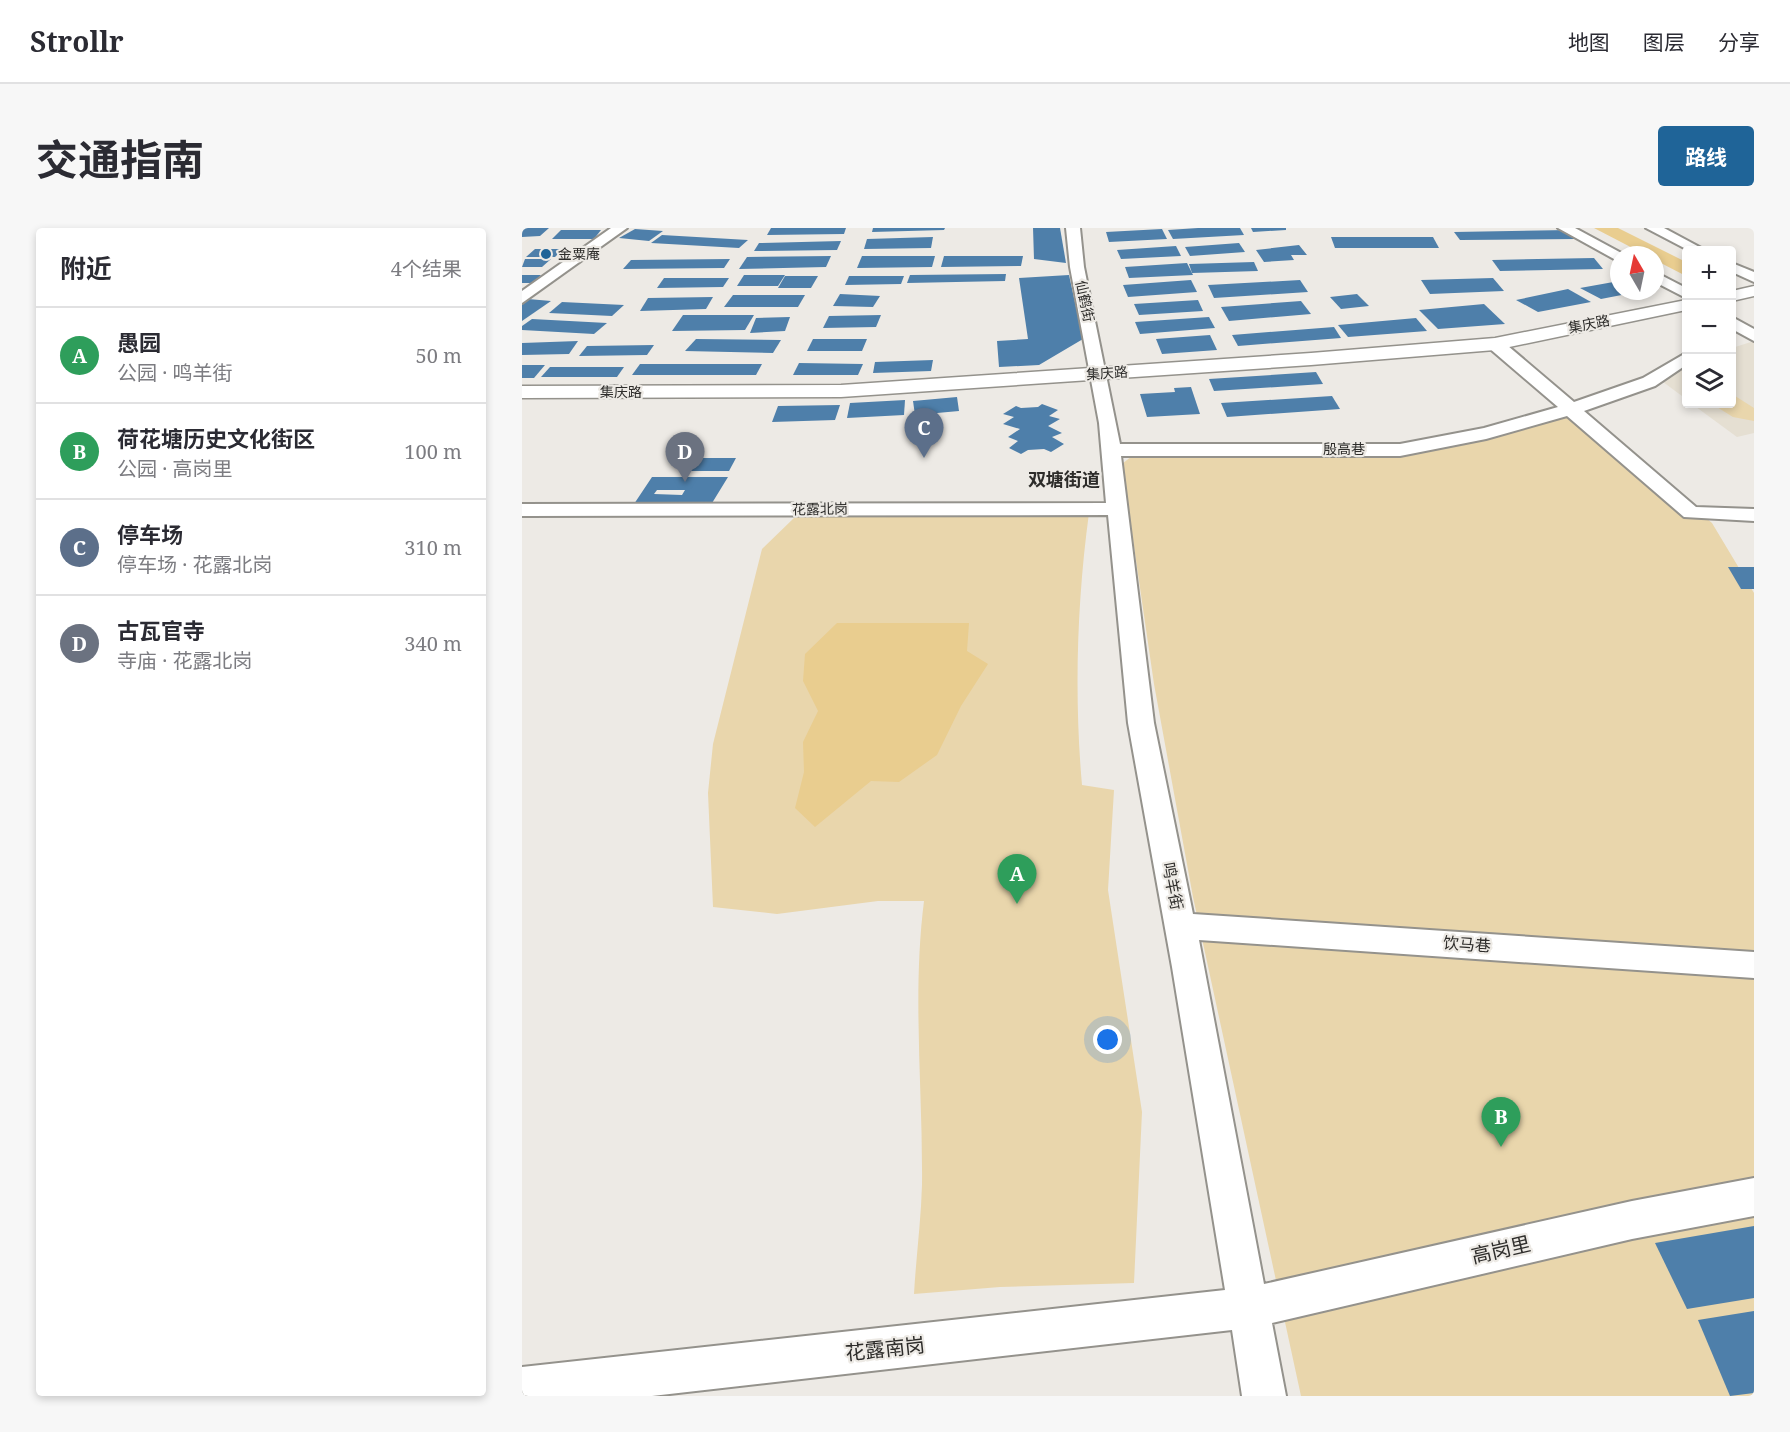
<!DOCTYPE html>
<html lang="zh">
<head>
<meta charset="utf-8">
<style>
	:root { --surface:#fff; --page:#f7f7f7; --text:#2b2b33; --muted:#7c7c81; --line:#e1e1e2; --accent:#1f6498 }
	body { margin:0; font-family:"Noto Serif","Noto Sans SC",serif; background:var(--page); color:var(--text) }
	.controls { position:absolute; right:18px; top:18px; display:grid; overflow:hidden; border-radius:6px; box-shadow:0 3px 9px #0003 }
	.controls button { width:54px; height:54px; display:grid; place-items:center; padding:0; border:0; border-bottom:2px solid var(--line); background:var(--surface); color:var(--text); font:30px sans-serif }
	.compass { position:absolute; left:1088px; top:18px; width:54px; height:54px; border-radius:50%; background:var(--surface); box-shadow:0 3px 9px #0003; rotate:351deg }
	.you { position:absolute; left:586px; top:812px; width:21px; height:21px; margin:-15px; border:4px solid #fff; border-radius:50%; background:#1a73e8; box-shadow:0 0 0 9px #1a73e833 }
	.badge { display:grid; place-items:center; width:39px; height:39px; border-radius:50%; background:var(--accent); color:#fff; font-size:20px; font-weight:700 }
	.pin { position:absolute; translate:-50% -50px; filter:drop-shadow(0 2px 3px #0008) }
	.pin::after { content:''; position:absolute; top:32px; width:21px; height:18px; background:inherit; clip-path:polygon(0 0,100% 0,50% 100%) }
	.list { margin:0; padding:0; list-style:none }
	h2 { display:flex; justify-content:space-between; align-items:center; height:78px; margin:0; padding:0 24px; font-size:26px }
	h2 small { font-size:20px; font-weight:400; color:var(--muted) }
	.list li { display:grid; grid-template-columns:39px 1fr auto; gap:18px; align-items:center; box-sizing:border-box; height:96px; padding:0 24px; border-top:2px solid var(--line) }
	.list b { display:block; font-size:22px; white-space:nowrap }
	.list p { margin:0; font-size:20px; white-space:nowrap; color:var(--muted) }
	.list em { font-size:20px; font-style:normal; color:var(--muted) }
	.icon { flex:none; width:33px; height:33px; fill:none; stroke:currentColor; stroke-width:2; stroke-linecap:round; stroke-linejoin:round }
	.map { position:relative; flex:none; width:1232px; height:1168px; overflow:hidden; border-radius:6px }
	header { display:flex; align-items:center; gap:36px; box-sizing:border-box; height:84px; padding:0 30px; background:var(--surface); border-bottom:2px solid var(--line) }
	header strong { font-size:28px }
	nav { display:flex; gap:33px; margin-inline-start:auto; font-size:21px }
	.intro { display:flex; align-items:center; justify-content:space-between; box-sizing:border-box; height:144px; padding:0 36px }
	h1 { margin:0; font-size:42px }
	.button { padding:15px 27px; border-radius:6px; background:var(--accent); color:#fff; font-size:21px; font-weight:700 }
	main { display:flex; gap:36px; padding:0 36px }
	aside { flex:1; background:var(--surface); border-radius:6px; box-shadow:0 3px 9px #0003 }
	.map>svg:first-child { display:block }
	.built { fill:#e5dfd2 }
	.green { fill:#e9d6ac }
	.water { fill:#e9cd8f }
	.building { fill:#4e7faa; fill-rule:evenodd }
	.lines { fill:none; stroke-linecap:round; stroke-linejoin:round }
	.minor-casing { stroke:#94928c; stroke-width:4 }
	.major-casing { stroke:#94928c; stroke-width:3 }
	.minor { fill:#fff; fill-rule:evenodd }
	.major { fill:#fff; fill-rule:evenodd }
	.poi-dot { fill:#1f6498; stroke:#edeae5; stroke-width:2 }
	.labels { text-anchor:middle; stroke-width:4.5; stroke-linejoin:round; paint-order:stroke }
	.far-poi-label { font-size:14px; fill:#2d2c2a; stroke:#edeae5; text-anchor:start }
	.far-street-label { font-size:14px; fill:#2d2c2a; stroke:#edeae5 }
	.street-label { font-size:16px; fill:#2d2c2a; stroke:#edeae5 }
	.far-district-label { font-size:18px; font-weight:bold; fill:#2d2c2a; stroke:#edeae5 }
	.near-street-label { font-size:20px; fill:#2d2c2a; stroke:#edeae5 }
</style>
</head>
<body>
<header>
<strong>Strollr</strong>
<nav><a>地图</a><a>图层</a><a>分享</a></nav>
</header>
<div class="intro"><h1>交通指南</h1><a class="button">路线</a></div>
<main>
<aside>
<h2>附近<small>4个结果</small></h2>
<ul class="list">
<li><span class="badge" style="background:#2e9e5b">A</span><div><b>愚园</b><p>公园 · 鸣羊街</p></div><em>50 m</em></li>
<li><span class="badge" style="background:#2e9e5b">B</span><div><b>荷花塘历史文化街区</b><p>公园 · 高岗里</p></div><em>100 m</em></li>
<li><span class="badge" style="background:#5c6f8a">C</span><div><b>停车场</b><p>停车场 · 花露北岗</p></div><em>310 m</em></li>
<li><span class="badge" style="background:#6b7280">D</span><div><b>古瓦官寺</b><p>寺庙 · 花露北岗</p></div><em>340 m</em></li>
</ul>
</aside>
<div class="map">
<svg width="1232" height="1168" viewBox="0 0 1232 1168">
	<rect width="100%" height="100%" fill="#edeae5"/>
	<!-- built -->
	<g class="built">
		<polygon points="1232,113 1232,205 1215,209 1170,176 1210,176 1210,120"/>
		<polygon points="1164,138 1164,171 1137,151"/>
	</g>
	<!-- green -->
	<g class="green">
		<polygon points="1210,166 1232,180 1232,193 1211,189 1190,176 1210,176"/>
		<polygon points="1060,184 1190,295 1232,365 1232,1168 779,1168 671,669 632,456 600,236 610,228 878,222"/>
		<path d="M567,285C555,373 552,468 560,557L592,562L586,662L620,884L612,1055L478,1059L392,1066C394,1030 399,993 400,957C401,862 390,768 402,673H356L255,686L191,679L186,565L191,516L240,321L273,289Z"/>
	</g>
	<!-- water -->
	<g class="water">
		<polygon points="1072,0 1096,0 1164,34 1164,48 1133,32 1133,27 1124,27"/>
		<polygon points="315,395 447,395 445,423 466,436 439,478 415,527 377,554 349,553 293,599 273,580 282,544 281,514 296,483 281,453 283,426"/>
	</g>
	<!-- building -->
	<g class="building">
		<polygon points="0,0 27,0 18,8 0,9"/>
		<polygon points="249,0 324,0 322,6 245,7"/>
		<polygon points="351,0 423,0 422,2 350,4"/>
		<polygon points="511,0 538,0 544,35 512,31"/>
		<polygon points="676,0 718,0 722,7 651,11 646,2"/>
		<polygon points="729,0 764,0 764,2 731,4"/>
		<polygon points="113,1 141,3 127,13 97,10"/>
		<polygon points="640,1 645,11 587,14 584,4"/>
		<polygon points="39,2 79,2 72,11 30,11"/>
		<polygon points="1046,2 1054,11 938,12 932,4"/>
		<polygon points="140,7 226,12 217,20 129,15"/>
		<polygon points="411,9 409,20 342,21 345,11"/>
		<polygon points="809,9 911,9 917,20 813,20"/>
		<polygon points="319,13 315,22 232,23 237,15"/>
		<polygon points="717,15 723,24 668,28 663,19"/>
		<polygon points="777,17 785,27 769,27 772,32 742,34 734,22"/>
		<polygon points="654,18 659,28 599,31 595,22"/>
		<polygon points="13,21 41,21 33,29 4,29"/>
		<polygon points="309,28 304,39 217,41 225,29"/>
		<polygon points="340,28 413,28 410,39 335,40"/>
		<polygon points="422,28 501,28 499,38 419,39"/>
		<polygon points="1072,30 1081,41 978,43 970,32"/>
		<polygon points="3,31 29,31 20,39 0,39"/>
		<polygon points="208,31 202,40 101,41 109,32"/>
		<polygon points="732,34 736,43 670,45 667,36"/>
		<polygon points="665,35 671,47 607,50 603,39"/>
		<polygon points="484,46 483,53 385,55 388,47"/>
		<polygon points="0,47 19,47 11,55 0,55"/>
		<polygon points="222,47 263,47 256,58 215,58"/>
		<polygon points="547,47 561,111 517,137 477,139 475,113 506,111 497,50"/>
		<polygon points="263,48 296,48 289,60 256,60"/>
		<polygon points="327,48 382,48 379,56 323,57"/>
		<polygon points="142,50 207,50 201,59 135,60"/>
		<polygon points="971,50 982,63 908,66 899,52"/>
		<polygon points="669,52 675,64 606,69 601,57"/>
		<polygon points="778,52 786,64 692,70 686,57"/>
		<polygon points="1097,53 1097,63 1115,64 1079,71 1058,60"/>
		<polygon points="1046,61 1069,74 1016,84 994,72"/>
		<polygon points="318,66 358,68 351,79 311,78"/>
		<polygon points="835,66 847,78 819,81 808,69"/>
		<polygon points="211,67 283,67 276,79 202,79"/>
		<polygon points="191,69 184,81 118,83 126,70"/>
		<polygon points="6,71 29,73 0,93 0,76"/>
		<polygon points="676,72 681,83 617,87 612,76"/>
		<polygon points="779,73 789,86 707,93 699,79"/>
		<polygon points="40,74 102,77 90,88 27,85"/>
		<polygon points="962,76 983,96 916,101 897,82"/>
		<polygon points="161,87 232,87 223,102 150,103"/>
		<polygon points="359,87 354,99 301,100 307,88"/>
		<polygon points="268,89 263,103 228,105 234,90"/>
		<polygon points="687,89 693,100 618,106 613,94"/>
		<polygon points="894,90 905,103 826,109 816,97"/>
		<polygon points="10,91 85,95 72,106 0,102 0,98"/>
		<polygon points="812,99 819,110 716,118 710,107"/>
		<polygon points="688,107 695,122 640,126 634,111"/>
		<polygon points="174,111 259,112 251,125 163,123"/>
		<polygon points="291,111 345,111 340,123 285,123"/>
		<polygon points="56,113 47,126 0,127 0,115"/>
		<polygon points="132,117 125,127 57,128 65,118"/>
		<polygon points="411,132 409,143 351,145 353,134"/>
		<polygon points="277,135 341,136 336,147 271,147"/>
		<polygon points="118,136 240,136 234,147 110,147"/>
		<polygon points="0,137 23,137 12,150 0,150"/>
		<polygon points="28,139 102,139 95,149 19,149"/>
		<polygon points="794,144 801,156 692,163 687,151"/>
		<polygon points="669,159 678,186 625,189 618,166 653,164 652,160"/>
		<polygon points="810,168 818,181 705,189 699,175"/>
		<polygon points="435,169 437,183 393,187 391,173"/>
		<polygon points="383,172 382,187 325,190 328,175"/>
		<polygon points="520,176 536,182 527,188 538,191 526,198 540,205 530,209 542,216 529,224 522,221 506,222 499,226 487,220 496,213 486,209 498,201 481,196 492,189 481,186 494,178 499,180 516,179"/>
		<polygon points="318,177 313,192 250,194 256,178"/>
		<polygon points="171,230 214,230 207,243 163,243"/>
		<path d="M130,249H206L187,280L110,279ZM135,262H163L160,267L132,266Z"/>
		<polygon points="1206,339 1232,339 1232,361 1219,361"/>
		<polygon points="1232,998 1232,1070 1165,1081 1133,1015"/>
		<polygon points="1232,1083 1232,1165 1208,1168 1176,1092"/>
	</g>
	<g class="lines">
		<!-- minor casing -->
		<g class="minor-casing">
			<g id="minor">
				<polygon points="89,0 105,0 0,75 0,63"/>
				<polygon points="544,0 558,0 562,39 598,216 878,216 962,200 1036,179 967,120 965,116 967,112 979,112 1052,174 1121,150 1164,125 1164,137 1133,158 1062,183 1174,279 1232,281 1232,293 1162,289 1045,188 964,211 878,228 599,228 632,495 671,686 1232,724 1232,750 677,712 742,1056 1110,973 1232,950 1232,988 1110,1011 750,1095 764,1168 720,1168 710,1102 130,1168 0,1168 0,1139 703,1062 650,739 606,495 586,287 0,288 0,276 584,275 577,195 548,39"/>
				<polygon points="1036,0 1053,0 1103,27 1097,27 1097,32 1092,31"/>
				<polygon points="1124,0 1142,0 1183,22 1166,22"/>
				<polygon points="1210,35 1232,44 1232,54 1210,44"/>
				<polygon points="1133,44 1164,60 1164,70 1133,54"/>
				<polygon points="1210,89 1232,101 1232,113 1210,101"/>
			</g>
		</g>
		<!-- major casing -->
		<g class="major-casing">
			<g id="major">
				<polygon points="1232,58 1232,68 1210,73 1210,63"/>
				<polygon points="1164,72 1164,82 973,122 789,137 319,169 0,170 0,158 319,157 789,125 973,110"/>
			</g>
		</g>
		<!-- minor -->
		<use href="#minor" class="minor"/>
		<!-- major -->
		<use href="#major" class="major"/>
	</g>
	<!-- markers -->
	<circle class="poi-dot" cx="24" cy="26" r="6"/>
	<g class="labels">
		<!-- far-poi labels -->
		<g class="far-poi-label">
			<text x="36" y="31">金粟庵</text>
		</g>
		<!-- far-street labels -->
		<g class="far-street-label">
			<text transform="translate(563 73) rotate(78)" y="5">仙鹤街</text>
			<text transform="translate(1067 96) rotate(-11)" y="5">集庆路</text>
			<text transform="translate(585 145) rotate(-4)" y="5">集庆路</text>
			<text x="99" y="169">集庆路</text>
			<text x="822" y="226">殷高巷</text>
			<text transform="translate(298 281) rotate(-1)" y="5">花露北岗</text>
		</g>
		<!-- street labels -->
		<g class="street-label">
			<text transform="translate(651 658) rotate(79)" y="6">鸣羊街</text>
			<text transform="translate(945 716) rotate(4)" y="6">饮马巷</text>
		</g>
		<!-- far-district labels -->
		<g class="far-district-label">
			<text x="542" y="258">双塘街道</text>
		</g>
		<!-- near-street labels -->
		<g class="near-street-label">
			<text transform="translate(979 1022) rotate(-13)" y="7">高岗里</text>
			<text transform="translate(363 1121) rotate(-6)" y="7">花露南岗</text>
		</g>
	</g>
</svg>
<div class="controls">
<button>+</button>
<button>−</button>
<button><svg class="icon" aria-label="layers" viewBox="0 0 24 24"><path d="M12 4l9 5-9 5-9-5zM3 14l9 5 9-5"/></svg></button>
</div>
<svg class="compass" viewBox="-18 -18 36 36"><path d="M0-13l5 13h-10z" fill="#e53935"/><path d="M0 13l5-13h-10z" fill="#7c7c81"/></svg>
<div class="you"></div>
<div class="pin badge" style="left:495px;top:676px;background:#2e9e5b">A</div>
<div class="pin badge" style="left:979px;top:919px;background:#2e9e5b">B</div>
<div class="pin badge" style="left:402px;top:230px;background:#5c6f8a">C</div>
<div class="pin badge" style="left:163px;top:254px;background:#6b7280">D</div>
</div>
</main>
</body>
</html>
